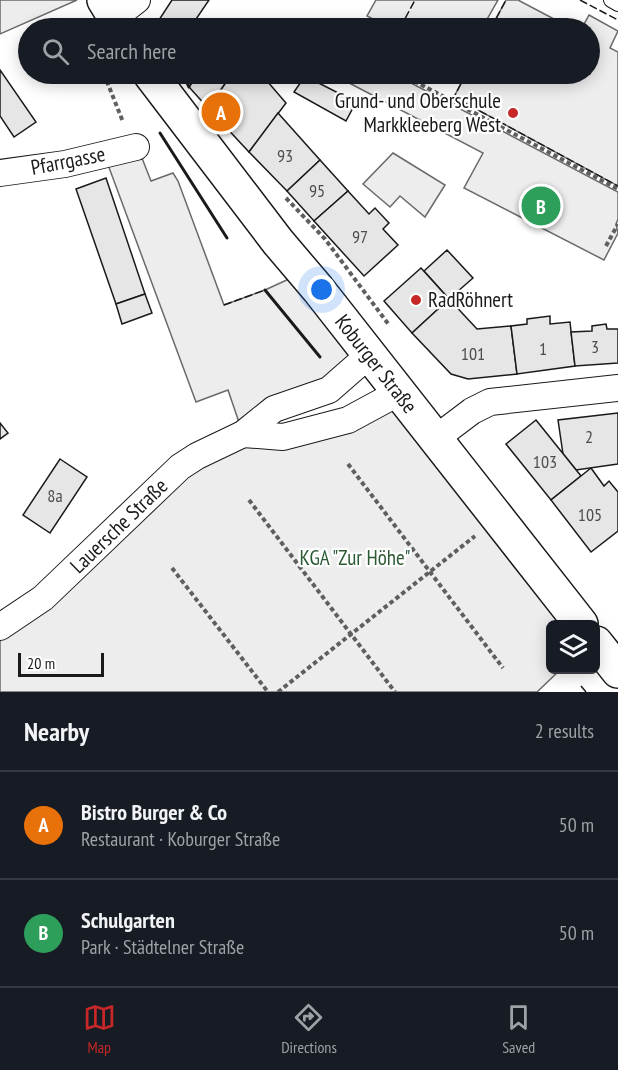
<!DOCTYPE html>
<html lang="en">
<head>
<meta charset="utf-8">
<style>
	:root { --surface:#171b24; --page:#20242c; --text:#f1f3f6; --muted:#9ea1a6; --line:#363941; --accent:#c62828 }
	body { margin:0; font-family:"PT Sans Narrow",sans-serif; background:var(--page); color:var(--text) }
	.controls { position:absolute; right:18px; bottom:18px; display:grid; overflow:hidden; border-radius:9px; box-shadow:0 3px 15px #0003 }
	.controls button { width:54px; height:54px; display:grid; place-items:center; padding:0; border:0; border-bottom:2px solid var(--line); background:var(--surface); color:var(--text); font:30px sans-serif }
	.scale { position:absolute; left:18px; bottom:15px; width:86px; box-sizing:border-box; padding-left:6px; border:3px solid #1a1a1a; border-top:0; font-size:16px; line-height:21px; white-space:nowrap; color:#1a1a1a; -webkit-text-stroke:4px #fff; paint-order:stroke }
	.you { position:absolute; left:322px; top:290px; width:21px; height:21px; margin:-15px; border:4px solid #fff; border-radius:50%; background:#1a73e8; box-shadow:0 0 0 9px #1a73e833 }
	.badge { display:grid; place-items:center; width:39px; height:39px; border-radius:50%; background:var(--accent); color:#fff; font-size:20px; font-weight:700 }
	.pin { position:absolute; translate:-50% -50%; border:3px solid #fff; box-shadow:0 2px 6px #0006 }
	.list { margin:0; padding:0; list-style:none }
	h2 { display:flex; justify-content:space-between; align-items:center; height:78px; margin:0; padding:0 24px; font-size:26px }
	h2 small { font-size:20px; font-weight:400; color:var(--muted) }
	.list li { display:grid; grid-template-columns:39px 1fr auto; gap:18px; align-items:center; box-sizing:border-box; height:108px; padding:0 24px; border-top:2px solid var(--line) }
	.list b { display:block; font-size:22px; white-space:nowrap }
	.list p { margin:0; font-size:20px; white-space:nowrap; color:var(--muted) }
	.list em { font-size:20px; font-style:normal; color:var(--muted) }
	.icon { flex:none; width:33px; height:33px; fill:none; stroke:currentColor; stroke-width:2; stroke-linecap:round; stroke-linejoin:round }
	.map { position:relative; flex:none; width:618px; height:692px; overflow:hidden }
	.search { position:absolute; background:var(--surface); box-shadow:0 3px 15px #0003; left:18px; right:18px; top:18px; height:66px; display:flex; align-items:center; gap:15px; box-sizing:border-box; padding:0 21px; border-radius:33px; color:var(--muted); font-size:22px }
	.sheet { height:294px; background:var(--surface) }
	nav { display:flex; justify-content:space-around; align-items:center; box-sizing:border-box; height:84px; border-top:2px solid var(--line); background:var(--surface); font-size:16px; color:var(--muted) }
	nav a { display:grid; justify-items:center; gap:3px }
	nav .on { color:var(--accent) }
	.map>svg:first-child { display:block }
	.built { fill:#ededed; stroke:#6a6a6a; stroke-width:1.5 }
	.building { fill:#e6e6e6; stroke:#1a1a1a; stroke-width:1.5 }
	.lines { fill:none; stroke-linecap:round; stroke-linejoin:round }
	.service-casing { stroke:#1a1a1a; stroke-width:16 }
	.minor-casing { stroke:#1a1a1a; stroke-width:28 }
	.secondary-casing { stroke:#1a1a1a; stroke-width:36 }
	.path { stroke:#5f5f5f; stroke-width:4; stroke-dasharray:4.5 3; stroke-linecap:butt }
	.service { stroke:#fff; stroke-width:14 }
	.minor { stroke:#fff; stroke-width:26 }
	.secondary { stroke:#fff; stroke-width:33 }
	.fence { stroke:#1a1a1a; stroke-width:1.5; stroke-dasharray:8 3; stroke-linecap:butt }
	.wall { stroke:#1a1a1a; stroke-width:3 }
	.poi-dot { fill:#c62828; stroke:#fff; stroke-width:2 }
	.labels { text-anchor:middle; stroke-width:4.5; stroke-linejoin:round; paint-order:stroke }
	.number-label { font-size:18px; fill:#4d4d4d }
	.poi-label { font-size:21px; fill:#1a1a1a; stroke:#fff; text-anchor:end }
	.street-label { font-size:21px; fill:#1a1a1a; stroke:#fff }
	.park-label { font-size:21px; fill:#2b5a34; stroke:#fff }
</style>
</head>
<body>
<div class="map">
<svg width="618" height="692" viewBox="0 0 618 692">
	<rect width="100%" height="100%" fill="#fff"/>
	<!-- built -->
	<g class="built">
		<polygon points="0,0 77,0 0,34"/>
		<polygon points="376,0 498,0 482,28 391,28 367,16"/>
		<polygon points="506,0 518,0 571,28 491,28"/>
		<polygon points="589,15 618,31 610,48 618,52 618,186 454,97 466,74 590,74 590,28 582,28"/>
		<polygon points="332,74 394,74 618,192 618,219 616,224 618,233 604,260 464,188 483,153"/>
		<polygon points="140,153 151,181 173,173 178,181 224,305 265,290 304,272 369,355 244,433 283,437 398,393 581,624 550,624 550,670 560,670 537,692 0,692 0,627 162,483 243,434 228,390 196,402 104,154"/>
		<polygon points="393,153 445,185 425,217 400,196 390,207 363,184"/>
	</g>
	<!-- building -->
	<g class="building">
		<polygon points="172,0 209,0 190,28 166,28 157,23"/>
		<polygon points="0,70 36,122 14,137 0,116"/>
		<polygon points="199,74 232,74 208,108 189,87"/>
		<polygon points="232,74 261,74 286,103 249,152 208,108"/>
		<polygon points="305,76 356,102 346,121 294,92"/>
		<polygon points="278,113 320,160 287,191 249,152"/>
		<polygon points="320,160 348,191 314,221 287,191"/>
		<polygon points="106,178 145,294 116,304 76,189"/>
		<polygon points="348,191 369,214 375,208 389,223 383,229 398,245 364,276 314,221"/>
		<polygon points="447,250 473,278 449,299 424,271"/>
		<polygon points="421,268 449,299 412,333 384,301"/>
		<polygon points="145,294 152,313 122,324 116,304"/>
		<polygon points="449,299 477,329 511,326 517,374 468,379 451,374 412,333"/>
		<polygon points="550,316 550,324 570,322 575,366 517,374 511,326 527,324 527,319"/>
		<polygon points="606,324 607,329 618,329 618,363 575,366 571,332 592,331 592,326"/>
		<polygon points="618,413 618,464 576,470 563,454 558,420"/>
		<polygon points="536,420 581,476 551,500 506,444"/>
		<polygon points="0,423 8,433 0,439"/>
		<polygon points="60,459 87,477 50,533 23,515"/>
		<polygon points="591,468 604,486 609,481 618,492 618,531 591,552 551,500"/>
	</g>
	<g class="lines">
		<!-- service casing -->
		<g class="service-casing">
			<polyline id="service" points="611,0 618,4"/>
		</g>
		<!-- minor casing -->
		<g class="minor-casing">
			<g id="minor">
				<polyline points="114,18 137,0"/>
				<polyline points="0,173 65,164 136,147"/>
				<polyline points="243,434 283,437 348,420 398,393"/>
				<polyline points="435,439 472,411 490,402 618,388"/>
				<polyline points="0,627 43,598 180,467 197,456 243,434 274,409 329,390 369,355"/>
			</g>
		</g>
		<!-- secondary casing -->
		<g class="secondary-casing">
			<g id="secondary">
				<polyline points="104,0 121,28"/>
				<polyline points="150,74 278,242 318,289 581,624"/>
				<polyline points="596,643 618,671"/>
			</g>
		</g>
		<!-- path -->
		<g class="path">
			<polyline points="104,74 123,122"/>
			<polyline points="401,74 618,189"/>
			<polyline points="286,198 325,239 389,325"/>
			<polyline points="606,246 618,224"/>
			<polyline points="348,464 503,668"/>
			<polyline points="249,500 395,692"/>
			<polyline points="172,568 268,692"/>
			<polyline points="278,692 475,536"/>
		</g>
		<!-- service -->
		<use href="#service" class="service"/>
		<!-- minor -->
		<use href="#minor" class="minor"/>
		<!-- secondary -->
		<use href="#secondary" class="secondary"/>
		<!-- fence -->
		<g class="fence">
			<polyline points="580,0 618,20"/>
			<polyline points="400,28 415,0"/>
			<polyline points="491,28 506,0"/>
			<polyline points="466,74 454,97 618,186"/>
			<polyline points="224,305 265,290"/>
			<polyline points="581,686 586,692"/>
		</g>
		<!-- wall -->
		<g class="wall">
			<polyline points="156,28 157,23"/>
			<polyline points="183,74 189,87"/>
			<polyline points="160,133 227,238"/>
			<polyline points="265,290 320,357"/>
		</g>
	</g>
	<!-- markers -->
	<g class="poi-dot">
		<circle cx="513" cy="113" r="6"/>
		<circle cx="416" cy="300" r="6"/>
	</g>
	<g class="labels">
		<!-- number labels -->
		<g class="number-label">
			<text x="285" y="162">93</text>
			<text x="317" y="197">95</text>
			<text x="360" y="243">97</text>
			<text x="595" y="353">3</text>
			<text x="543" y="355">1</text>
			<text x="473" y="360">101</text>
			<text x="589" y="443">2</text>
			<text x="545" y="468">103</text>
			<text x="55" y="502">8a</text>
			<text x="590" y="521">105</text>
		</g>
		<!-- poi labels -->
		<g class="poi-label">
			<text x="501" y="108">Grund- und Oberschule<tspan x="501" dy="24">Markkleeberg West</tspan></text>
			<text x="428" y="307" text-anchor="start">RadRöhnert</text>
		</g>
		<!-- street labels -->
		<g class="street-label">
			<text transform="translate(68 161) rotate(-11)" y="7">Pfarrgasse</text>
			<text transform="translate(376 364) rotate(52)" y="7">Koburger Straße</text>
			<text transform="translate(119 526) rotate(-44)" y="7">Lauersche Straße</text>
		</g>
		<!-- park labels -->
		<g class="park-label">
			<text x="355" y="565">KGA "Zur Höhe"</text>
		</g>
	</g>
</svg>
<div class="controls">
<button><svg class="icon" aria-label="layers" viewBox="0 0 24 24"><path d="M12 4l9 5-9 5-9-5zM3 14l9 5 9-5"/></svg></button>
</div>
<div class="scale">20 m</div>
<div class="you"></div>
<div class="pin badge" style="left:221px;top:112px;background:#e8710a">A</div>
<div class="pin badge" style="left:541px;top:206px;background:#2e9e5b">B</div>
<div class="search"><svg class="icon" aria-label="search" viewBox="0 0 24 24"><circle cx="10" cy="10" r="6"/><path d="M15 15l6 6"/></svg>Search here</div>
</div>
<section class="sheet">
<h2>Nearby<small>2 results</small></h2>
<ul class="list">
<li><span class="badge" style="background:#e8710a">A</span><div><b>Bistro Burger &amp; Co</b><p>Restaurant · Koburger Straße</p></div><em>50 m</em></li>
<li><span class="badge" style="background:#2e9e5b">B</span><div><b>Schulgarten</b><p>Park · Städtelner Straße</p></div><em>50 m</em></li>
</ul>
</section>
<nav>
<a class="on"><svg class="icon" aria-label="map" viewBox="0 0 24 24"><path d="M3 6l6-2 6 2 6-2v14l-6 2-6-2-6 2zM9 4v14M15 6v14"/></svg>Map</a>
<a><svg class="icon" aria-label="directions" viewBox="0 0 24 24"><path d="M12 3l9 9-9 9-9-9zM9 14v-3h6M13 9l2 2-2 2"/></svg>Directions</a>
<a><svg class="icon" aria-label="saved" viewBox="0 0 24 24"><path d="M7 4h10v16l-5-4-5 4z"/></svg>Saved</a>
</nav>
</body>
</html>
